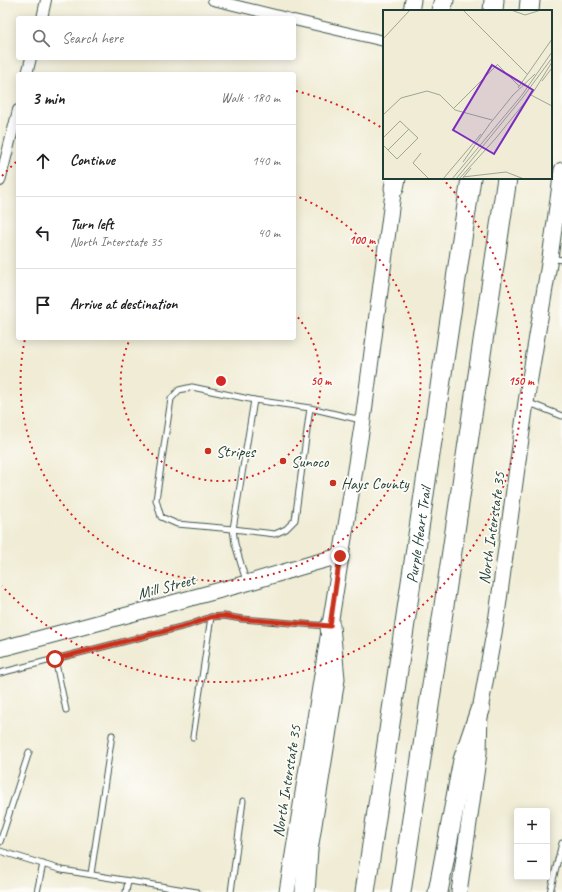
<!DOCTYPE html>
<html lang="en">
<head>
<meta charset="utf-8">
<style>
	:root { --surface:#fff; --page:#f6f6f6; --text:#202124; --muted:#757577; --line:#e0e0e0 }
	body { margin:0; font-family:Caveat,sans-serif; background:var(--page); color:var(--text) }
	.controls { position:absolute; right:12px; bottom:12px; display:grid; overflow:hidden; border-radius:4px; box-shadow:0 2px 10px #0003 }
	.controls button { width:36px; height:36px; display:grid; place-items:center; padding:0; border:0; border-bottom:1px solid var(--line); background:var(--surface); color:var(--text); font:20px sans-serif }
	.stop { position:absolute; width:12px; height:12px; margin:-9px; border:3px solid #c8321e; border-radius:50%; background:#fff }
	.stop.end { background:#c8321e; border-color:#fff; box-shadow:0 1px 4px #0008 }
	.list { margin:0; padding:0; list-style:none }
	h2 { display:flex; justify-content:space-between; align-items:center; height:52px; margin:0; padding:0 16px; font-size:17px }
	h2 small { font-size:13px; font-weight:400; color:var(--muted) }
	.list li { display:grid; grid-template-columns:26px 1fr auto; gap:12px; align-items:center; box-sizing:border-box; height:72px; padding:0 16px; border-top:1px solid var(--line) }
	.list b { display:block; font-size:15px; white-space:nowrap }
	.list p { margin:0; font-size:13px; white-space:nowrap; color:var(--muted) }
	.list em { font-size:13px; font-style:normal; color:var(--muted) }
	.icon { flex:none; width:22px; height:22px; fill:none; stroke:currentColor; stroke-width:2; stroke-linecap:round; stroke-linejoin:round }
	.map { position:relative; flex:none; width:562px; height:892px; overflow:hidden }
	.search { position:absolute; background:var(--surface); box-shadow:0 2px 10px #0003; left:16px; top:16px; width:280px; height:44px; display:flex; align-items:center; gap:10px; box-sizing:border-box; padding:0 14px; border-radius:4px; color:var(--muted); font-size:15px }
	.panel { position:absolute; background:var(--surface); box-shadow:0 2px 10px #0003; left:16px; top:72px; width:280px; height:268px; border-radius:4px }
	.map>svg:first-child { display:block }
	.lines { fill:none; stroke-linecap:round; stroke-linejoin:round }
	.lane-casing { stroke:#3e574c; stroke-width:7 }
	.street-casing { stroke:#3e574c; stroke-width:12 }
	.secondary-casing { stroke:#3e574c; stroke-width:17 }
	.highway-casing { stroke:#3e574c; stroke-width:21 }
	.lane { stroke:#fff; stroke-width:5 }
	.street { stroke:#fff; stroke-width:10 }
	.secondary { stroke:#fff; stroke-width:15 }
	.highway { stroke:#fff; stroke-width:19 }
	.route { stroke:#c8321e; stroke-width:5 }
	.ring { fill:none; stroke:#d62828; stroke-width:2; stroke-dasharray:2 4 }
	.poi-dot { fill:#c8321e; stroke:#fdfcf7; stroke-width:1.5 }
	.labels { text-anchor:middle; stroke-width:3.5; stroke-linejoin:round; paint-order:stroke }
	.poi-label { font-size:16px; fill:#1f3d34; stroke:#fdfcf7; text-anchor:start }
	.street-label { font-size:16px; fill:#1f3d34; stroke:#fdfcf7 }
	.inset-road { fill:none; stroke:#9ca695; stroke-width:1 }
	.view { fill:#7b2cbf; fill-opacity:0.15; stroke:#7b2cbf; stroke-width:2 }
	.inset-edge { fill:none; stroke:#1f3d34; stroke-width:2 }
	.centre { fill:#d62828; stroke:#fdfcf7; stroke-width:2 }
	.ring-label { font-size:12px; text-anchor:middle; font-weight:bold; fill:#d62828; stroke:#fdfcf7; stroke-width:3.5; stroke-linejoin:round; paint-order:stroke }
</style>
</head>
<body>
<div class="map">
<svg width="562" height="892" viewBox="0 0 562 892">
	<rect width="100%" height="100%" fill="#fdfcf7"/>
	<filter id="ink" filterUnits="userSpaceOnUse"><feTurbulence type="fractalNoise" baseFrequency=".025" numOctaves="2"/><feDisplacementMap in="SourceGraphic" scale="8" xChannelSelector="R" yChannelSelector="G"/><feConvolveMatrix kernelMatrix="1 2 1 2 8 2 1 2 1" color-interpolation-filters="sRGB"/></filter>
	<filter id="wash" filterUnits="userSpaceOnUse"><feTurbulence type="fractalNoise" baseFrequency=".012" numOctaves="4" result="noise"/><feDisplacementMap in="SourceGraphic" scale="16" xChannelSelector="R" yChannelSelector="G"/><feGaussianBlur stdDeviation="0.9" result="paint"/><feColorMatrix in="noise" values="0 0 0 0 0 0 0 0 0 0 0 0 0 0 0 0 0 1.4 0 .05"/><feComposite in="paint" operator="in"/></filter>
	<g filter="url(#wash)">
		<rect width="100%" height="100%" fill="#f0ecd5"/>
	</g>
	<g filter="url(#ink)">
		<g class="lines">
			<!-- lane casing -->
			<g class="lane-casing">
				<g id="lane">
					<polyline points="551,258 562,260"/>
					<polyline points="527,402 562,416"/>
					<polyline points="310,408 295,520 286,529 275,534 233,529 177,524 161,517 156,500 171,399 179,390 192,387 254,400 310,408 361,420"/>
					<polyline points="246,581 235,544 233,529 254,400"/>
					<polyline points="55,659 66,710"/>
					<polyline points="0,673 189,625 211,617 224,616 242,619 327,626"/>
					<polyline points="193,737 211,617"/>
					<polyline points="0,842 29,752"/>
					<polyline points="0,851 62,870 197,892"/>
					<polyline points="91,874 112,735"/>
					<polyline points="37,892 43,864"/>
					<polyline points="126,892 128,881"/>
					<polyline points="231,892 243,801"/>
					<polyline points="550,892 562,843"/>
				</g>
			</g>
			<!-- street casing -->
			<g class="street-casing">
				<g id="street">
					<polyline points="213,0 287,18"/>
					<polyline points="42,18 46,0"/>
					<polyline points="294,20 384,41"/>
					<polyline points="27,74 31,58"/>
					<polyline points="0,181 18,110"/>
				</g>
			</g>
			<!-- secondary casing -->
			<g class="secondary-casing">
				<g id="secondary">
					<polyline points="411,11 413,0"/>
					<polyline points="0,649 247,583 314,563 340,556"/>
					<polyline points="287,892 363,420 395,178"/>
					<polyline points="459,892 479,753 480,710 496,622 526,402 550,258 562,170"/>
				</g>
			</g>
			<!-- highway casing -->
			<g class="highway-casing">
				<g id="highway">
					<polyline points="441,11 444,0"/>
					<polyline points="493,11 494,0"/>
					<polyline points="529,11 530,0"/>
					<polyline points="394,188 396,178"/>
					<polyline points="305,892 308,850 335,679 330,626"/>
					<path id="s1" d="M365,892L471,178"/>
					<polyline points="401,892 442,619 507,178"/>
					<polyline points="438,892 463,760 480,710"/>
				</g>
			</g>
			<!-- lane -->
			<use href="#lane" class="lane"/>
			<!-- street -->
			<use href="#street" class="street"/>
			<!-- secondary -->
			<use href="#secondary" class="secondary"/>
			<!-- highway -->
			<use href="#highway" class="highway"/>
		</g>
	</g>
	<g class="lines" filter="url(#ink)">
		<!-- route -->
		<polyline class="route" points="55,659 189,625 211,617 224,616 242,619 330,626 340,556"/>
	</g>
	<!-- distance rings -->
	<g class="ring">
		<path d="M294 313A100 100 0 1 1 130 339"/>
		<path d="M294 195A200 200 0 1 1 25 339"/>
		<path d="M2 176A300 300 0 0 1 16 162M296 91A300 300 0 0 1 382 128M442 178A300 300 0 0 1 2 586"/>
	</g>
	<!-- markers -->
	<g class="poi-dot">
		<circle cx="208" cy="451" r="4"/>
		<circle cx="283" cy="461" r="4"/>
		<circle cx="333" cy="483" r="4"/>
	</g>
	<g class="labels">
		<!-- poi labels -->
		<g class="poi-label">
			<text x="216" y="457">Stripes</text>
			<text x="291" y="467">Sunoco</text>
			<text x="341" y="489">Hays County</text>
		</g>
		<!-- street labels -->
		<g class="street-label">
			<text transform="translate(491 528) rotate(-82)" y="6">North Interstate 35</text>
			<text dy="6" stroke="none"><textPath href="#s1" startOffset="361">Purple Heart Trail</textPath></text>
			<text transform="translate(166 586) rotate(-15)" y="6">Mill Street</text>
			<text transform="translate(286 781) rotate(-81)" y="6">North Interstate 35</text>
		</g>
	</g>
	<!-- overview -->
	<g transform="translate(383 10)">
		<rect width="169" height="169" fill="#f0ecd5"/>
		<path class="inset-road" d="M80,0L144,64M128,0L142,5L158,0M0,29L27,0M115,55L136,76M159,71L169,58M135,78L169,29M151,81L169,52M148,85L169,96M129,86L152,64M70,99L115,54M0,105L18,88L44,81L57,85L72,100L109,110M105,116L130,85M0,128L17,111L35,128L14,149L0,135M113,128L151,81M5,140L26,119M38,143L30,153L46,169M80,152L106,115M80,167L123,162L141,169M60,169L98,124M69,169L139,85L169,42M73,169L140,87L169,48M76,169L113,128M79,169L88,158"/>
		<path class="view" d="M109,55L150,80L111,144L70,120Z"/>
		<rect width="169" height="169" class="inset-edge"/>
	</g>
	<circle cx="221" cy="381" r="6" class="centre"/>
	<g class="ring-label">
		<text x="362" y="244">100 m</text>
		<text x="321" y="385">50 m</text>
		<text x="521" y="385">150 m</text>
	</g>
</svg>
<div class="controls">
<button>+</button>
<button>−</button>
</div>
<div class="stop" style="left:55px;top:659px"></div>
<div class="stop end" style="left:340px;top:556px"></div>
<div class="search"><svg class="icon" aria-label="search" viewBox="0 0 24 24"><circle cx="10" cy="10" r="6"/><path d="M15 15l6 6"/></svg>Search here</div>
<section class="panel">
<h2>3 min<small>Walk · 180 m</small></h2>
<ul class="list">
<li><svg class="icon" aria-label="ahead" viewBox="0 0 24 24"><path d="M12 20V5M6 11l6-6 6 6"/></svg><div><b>Continue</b></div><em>140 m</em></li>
<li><svg class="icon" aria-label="left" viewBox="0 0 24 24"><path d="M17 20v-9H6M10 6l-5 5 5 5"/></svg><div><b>Turn left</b><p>North Interstate 35</p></div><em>40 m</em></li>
<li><svg class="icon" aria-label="arrive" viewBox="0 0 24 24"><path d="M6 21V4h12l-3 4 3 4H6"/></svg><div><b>Arrive at destination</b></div></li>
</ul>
</section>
</div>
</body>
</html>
